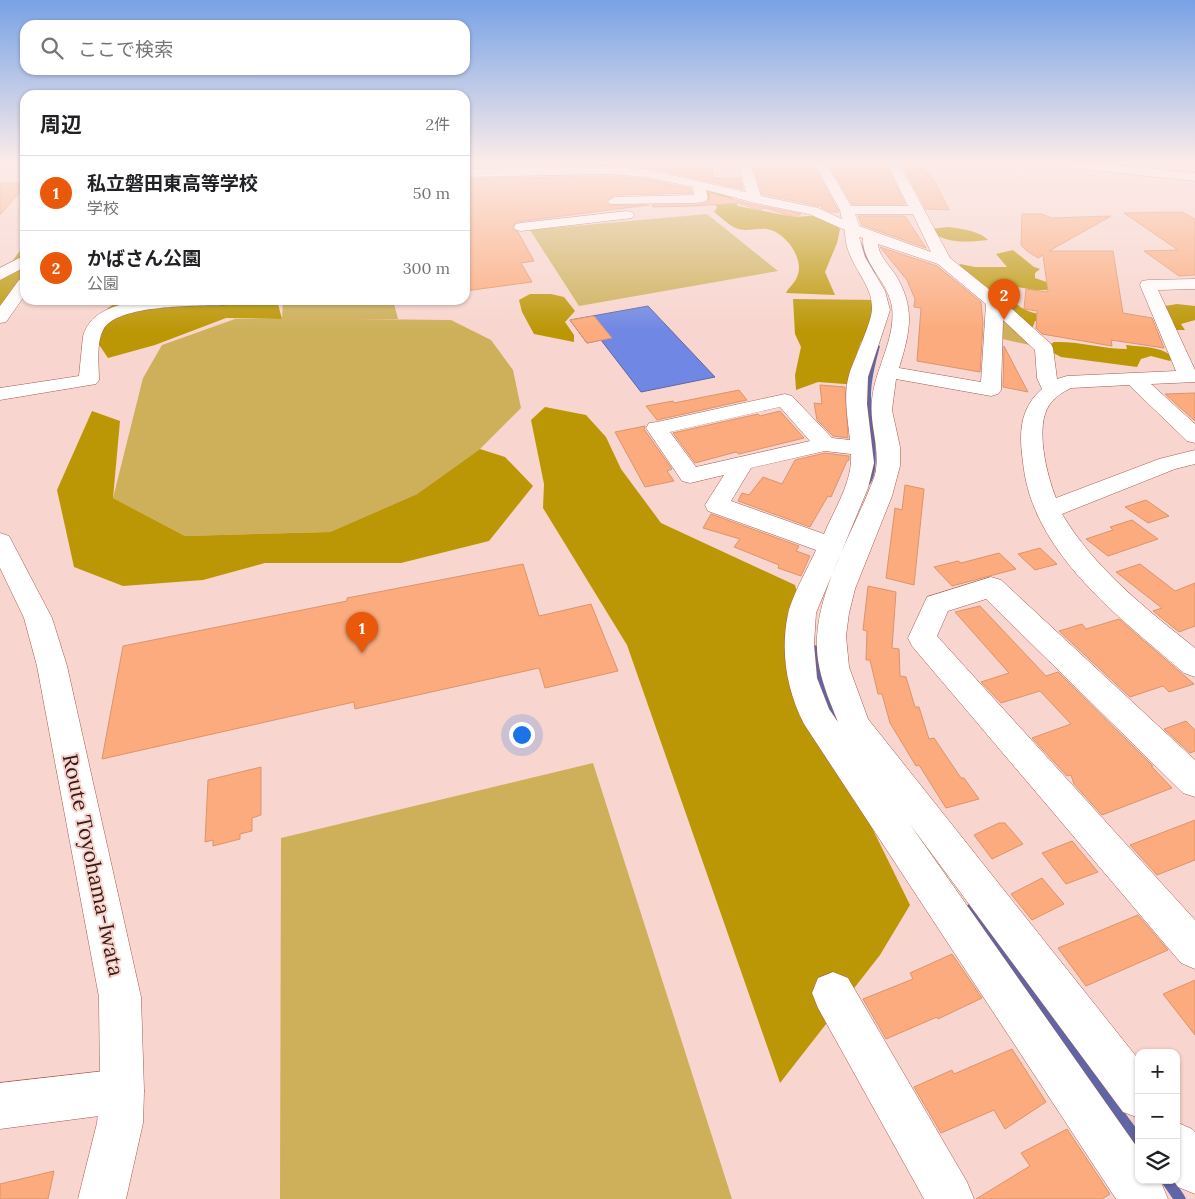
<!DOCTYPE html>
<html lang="ja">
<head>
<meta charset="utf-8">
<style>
	:root { --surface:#fff; --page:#f2f2f2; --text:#202124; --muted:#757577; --line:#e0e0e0; --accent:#ea580c }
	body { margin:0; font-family:Lora,"Noto Sans JP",serif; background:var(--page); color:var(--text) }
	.controls { position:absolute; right:15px; bottom:15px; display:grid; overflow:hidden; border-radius:10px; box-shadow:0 1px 4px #0004 }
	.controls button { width:45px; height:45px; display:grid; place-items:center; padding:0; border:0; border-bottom:1px solid var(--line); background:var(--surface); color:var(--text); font:25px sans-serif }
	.you { position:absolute; left:521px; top:734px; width:18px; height:18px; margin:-12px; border:4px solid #fff; border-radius:50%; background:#1a73e8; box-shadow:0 0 0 8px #1a73e833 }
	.badge { display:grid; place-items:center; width:32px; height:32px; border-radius:50%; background:var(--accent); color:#fff; font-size:16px; font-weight:700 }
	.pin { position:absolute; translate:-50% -41px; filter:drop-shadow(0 1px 2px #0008) }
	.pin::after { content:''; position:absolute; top:26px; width:18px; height:15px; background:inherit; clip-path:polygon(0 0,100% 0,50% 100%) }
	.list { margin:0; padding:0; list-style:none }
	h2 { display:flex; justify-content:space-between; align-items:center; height:65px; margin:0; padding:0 20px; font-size:21px }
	h2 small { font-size:16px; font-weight:400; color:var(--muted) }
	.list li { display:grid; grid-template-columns:32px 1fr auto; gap:15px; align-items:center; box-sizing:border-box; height:75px; padding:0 20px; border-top:1px solid var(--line) }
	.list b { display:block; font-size:19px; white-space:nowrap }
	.list p { margin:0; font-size:16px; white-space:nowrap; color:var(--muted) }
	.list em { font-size:16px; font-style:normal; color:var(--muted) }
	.icon { flex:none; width:28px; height:28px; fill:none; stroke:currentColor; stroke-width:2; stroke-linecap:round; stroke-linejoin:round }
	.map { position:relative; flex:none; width:1195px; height:1199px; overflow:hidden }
	.search { position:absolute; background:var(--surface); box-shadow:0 1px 4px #0004; left:20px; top:20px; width:450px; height:55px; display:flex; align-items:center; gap:12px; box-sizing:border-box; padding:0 18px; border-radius:15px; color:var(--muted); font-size:19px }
	.panel { position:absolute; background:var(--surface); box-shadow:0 1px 4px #0004; left:20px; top:90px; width:450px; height:215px; border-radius:15px }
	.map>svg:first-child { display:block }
	.green { fill:#cdb059 }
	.forest { fill:#bb9705 }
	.water { fill:#7087e3; stroke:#6066a5 }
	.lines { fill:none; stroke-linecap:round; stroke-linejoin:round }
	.stream { fill:#6066a5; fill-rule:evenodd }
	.building { fill:#fbab7d; stroke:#db956c }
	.minor-casing { stroke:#a65a4d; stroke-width:1 }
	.major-casing { stroke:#a65a4d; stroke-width:1 }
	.minor { fill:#fff; fill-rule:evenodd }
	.major { fill:#fff; fill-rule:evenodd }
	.labels { text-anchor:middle; stroke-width:4; stroke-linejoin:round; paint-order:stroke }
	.near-street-label { font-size:21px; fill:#391a14; stroke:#f8d5ce }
</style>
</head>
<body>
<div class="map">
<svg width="1195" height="1199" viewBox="0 0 1195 1199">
	<rect width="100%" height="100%" fill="#f8d5ce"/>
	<!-- green -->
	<g class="green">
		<polygon points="707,214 778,271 579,306 530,230"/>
		<polygon points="283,300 393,300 398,319 356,319 451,320 491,340 513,370 521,408 480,449 417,494 330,532 185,536 113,498 143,378 162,345 235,319 282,319"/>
		<polygon points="995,303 1044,348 993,337"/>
		<polygon points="593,763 732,1199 280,1199 281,838"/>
	</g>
	<!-- forest -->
	<g class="forest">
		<path d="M699,184L730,191L733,200L738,206L795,217L823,215L840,229L837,243L825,272L835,295L786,293C789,287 795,283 797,277C805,260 787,235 771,230C760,226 747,233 736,228C728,225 721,217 714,212L717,208L716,205L705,199Z"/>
		<path d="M947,227C959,228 980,231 988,240C972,242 941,245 931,229Z"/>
		<polygon points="25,247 25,275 3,305 0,305 0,278 22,248"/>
		<path d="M1013,250L1034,267L1040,269L1035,273V278L1055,285L1054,290H1034L1006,285C1013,316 1043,314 1069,319L1072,328L1035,321L1031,332L959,267L960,264L975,267H1007L996,254Z"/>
		<polygon points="530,294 551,294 564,297 575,311 565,322 574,335 574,342 534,334 522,312 519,300"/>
		<polygon points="793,299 879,300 877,321 861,342 854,362 858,377 858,385 818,382 796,390 795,375 801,347 795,334"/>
		<polygon points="120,300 277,300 282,319 226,318 155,345 108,358 94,337 108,308"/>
		<polygon points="1177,304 1195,306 1195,320 1181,324 1185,330 1173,330 1173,321 1165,306"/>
		<path d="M1054,342C1079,341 1102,349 1127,349L1126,345C1141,347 1163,346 1173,358L1170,361L1151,356L1141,359L1137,367L1061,357L1044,348Z"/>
		<polygon points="545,407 586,415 606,437 621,469 661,523 795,585 802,613 821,724 910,905 880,955 780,1083 627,645 543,508 544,484 531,420"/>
		<polygon points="92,411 120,421 113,498 185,536 330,532 417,494 480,449 505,457 533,486 489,541 401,563 265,563 203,580 123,586 74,567 57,490"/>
	</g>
	<!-- water -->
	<polygon class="water" points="648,306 715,377 641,392 601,340 587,343 570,320"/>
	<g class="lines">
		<!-- stream -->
		<g class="stream">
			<polygon points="858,241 861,242 876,273 875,274 872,273"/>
			<path d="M876,345L880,346C876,361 872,376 871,392C870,412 885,475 867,487L864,485C868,475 870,465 871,454C871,436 866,418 866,399C866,381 870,362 876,345Z"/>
			<polygon points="814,645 817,646 818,648 827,695 840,721 839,723 836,724 833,723 819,695 810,648 811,646"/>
			<polygon points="969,904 972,906 1139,1132 1139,1148 1135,1146 966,912 964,909 966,906"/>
			<polygon points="1160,1180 1174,1180 1184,1195 1186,1199 1173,1199"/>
		</g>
	</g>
	<!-- building -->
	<g class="building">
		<polygon points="553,163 705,163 711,164 713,178 740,178 743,189 646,167 609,164 465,167"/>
		<polygon points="752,163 812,163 839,212 832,212 822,208 821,205 818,206 762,194"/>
		<polygon points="828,163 885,163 905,204 852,204"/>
		<polygon points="902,164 921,165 935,182 949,210 926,209"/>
		<polygon points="609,176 646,179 691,189 692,193 615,195 606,201 608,205 649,205 516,222 512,228 518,232 534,261 521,263 532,282 465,291 465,179"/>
		<polygon points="25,182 25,186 0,215 0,183"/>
		<polygon points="709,193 755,205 801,214 795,217 765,208 759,210 739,203 696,206 653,207 652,205 696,205 706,203 710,199"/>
		<polygon points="1182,212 1195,219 1195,275 1179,276 1144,251 1178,250 1124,213"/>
		<polygon points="1022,214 1041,214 1052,218 1111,216 1049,251 1113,251 1123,313 1152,318 1164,348 1111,340 1112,346 1042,334 1036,328 1037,311 1024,309 1026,289 1048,292 1043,255 1038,258 1027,251 1021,245"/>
		<polygon points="858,216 905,216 926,248 862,225"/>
		<polygon points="880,247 937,266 981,302 983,324 980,372 917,361 921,308 914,307 915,299 907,280"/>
		<polygon points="594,316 612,338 587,343 570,320"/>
		<polygon points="1004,346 1017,371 1028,392 1003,387"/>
		<polygon points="820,385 845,387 848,438 833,436 817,420 814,403 822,404"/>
		<polygon points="739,390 747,400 657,420 646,406 673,401 674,403"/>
		<polygon points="1195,393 1195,421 1165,394"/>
		<polygon points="780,411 804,438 739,454 736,452 695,463 673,433 758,414 760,416"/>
		<polygon points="645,426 644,429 672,469 667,471 674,481 645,487 615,432"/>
		<polygon points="825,453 849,456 849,460 847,461 831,497 828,496 810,527 738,501 742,493 749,495 763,477 782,484 795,460"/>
		<polygon points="905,485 924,489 914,585 886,578 895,508 902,510"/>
		<polygon points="1146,500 1169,516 1148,523 1125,507"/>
		<polygon points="711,514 799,546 796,551 810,556 801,576 778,568 779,565 734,547 740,539 703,528"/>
		<polygon points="1132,520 1158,539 1108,556 1086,539 1113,530 1110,527"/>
		<polygon points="1040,548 1057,564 1035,570 1018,554"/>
		<polygon points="999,553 1016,569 952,586 934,567 958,561 961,563"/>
		<polygon points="523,564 539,616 591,604 618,671 545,688 539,668 355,709 354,702 102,759 123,646 347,601 347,598"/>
		<polygon points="1140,564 1175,591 1195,583 1195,626 1179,632 1153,611 1162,608 1116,572"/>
		<polygon points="868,586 896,592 892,648 899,649 900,676 906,677 915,707 919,707 929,739 934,738 961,778 964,778 979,799 946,808 919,765 916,766 890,723 882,694 878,694 870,660 866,660 867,631 863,630"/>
		<polygon points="980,606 1046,676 1058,672 1153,766 1151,766 1172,788 1102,815 1074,784 1071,775 1067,776 1032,738 1071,724 1040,691 1001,703 981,682 1009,673 955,612"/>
		<polygon points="1119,619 1136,634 1194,684 1169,692 1163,686 1130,697 1059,631 1082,624 1086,629"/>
		<polygon points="1186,721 1195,730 1195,751 1190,753 1164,729"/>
		<polygon points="261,767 261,815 252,818 252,831 240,834 240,839 213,846 213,840 205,842 208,780"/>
		<polygon points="1195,820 1195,860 1157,875 1130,845"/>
		<polygon points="999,823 1005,823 1023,844 992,859 974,835"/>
		<polygon points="1072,841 1098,872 1066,884 1042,853"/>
		<polygon points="1042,878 1064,904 1032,920 1011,894"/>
		<polygon points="1138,915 1168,950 1086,986 1058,948"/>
		<polygon points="952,954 982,998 938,1019 937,1017 886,1039 863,999 913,979 910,973"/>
		<polygon points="1195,980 1195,1035 1163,994"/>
		<polygon points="1012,1049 1046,1102 1005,1129 994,1110 941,1133 914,1087 952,1070 954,1074"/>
		<polygon points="1067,1129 1110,1194 1102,1199 976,1199 1030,1166 1021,1153"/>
		<polygon points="54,1171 48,1199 0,1199 0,1184"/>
	</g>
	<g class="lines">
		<!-- minor casing -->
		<g class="minor-casing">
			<g id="minor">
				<path d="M738,163H750L761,196L818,208L842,219L840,210L814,163H826L851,206H908L887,163H899L950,258L1001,299L1051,344L1053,348L1057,379L1067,376L1176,371L1140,285L1142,281L1148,280L1195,279V289L1158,290L1195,370V382L1151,384L1195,424V443L1187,441L1129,385L1071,388C1063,392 1055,397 1050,404C1034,425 1047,476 1056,498L1159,459L1195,450V464L1175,469L1062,514C1095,569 1145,608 1195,648V677L1184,673C1125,622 1044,562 1026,481C1024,472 1023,463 1022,454C1019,429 1022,406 1042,389L1037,378L1035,350L1003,320L1001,390L998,394L991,396L896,379L892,410L900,447V466L892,496L855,589L849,613L846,636L849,667L868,719L1139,1060V1118L1123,1112L909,823L1139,1150V1180H1160L1168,1199H1116L804,724C787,691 780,652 788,614C792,596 808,568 816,550L708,511L705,505L724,475L690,483L682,481L646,428L649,423L657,422L785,394L792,396L832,438L850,440C848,420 843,395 849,375C854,359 872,322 872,309C873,281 844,263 845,230L809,214L755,203L706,190L708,198L706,201L696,203L610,204L608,201L615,197L694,195L693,187L646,177L609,174L465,177V169L609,166L646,169L746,192ZM855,214H913L931,252L859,226ZM859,237L863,238C862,264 888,281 892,307C896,339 875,368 872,400C869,425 881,449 875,475C855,531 809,599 818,660C821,681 830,702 838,722L829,709L817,678L814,644L816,613L868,488L874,463L867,404L868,377L890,310L885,291L865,257ZM878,244L938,264L986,304L981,382L899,368C910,332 916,308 895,274C888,264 879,256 878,244ZM780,407L810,441L696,467L670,432ZM825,451L851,454C853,481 834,510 824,534L731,501L751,468Z"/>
				<polygon points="1056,163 1098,163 1195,173 1195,181 1062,167"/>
				<polygon points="627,211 632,212 634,215 632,218 521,231 516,230 514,227 516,224 521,223"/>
				<polygon points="25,255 25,267 0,280 0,268"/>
				<path d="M144,300H233L230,304L224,305C198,306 116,304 103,330C96,344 99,365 99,380L96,384L0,400V388L79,376L83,336C91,309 120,304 144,300Z"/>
				<polygon points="991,577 1001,580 1195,760 1195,797 1183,793 986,599 948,611 937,636 1195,920 1195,969 1181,963 912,646 908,638 927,597"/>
				<polygon points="833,972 848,978 967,1182 974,1199 924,1199 818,1008 812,993 818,978"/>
				<polygon points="122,1069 138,1075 144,1091 138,1107 122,1113 0,1129 0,1083"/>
				<polygon points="1176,1122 1192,1129 1195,1132 1195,1194 1178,1187 1173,1180 1176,1180"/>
			</g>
		</g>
		<!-- major casing -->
		<g class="major-casing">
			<g id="major">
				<polygon points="25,278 25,295 6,322 0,323 0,306 19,280"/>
				<polygon points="0,533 9,536 52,618 67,666 141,997 144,1091 143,1123 126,1199 78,1199 97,1123 100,1091 99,997 37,666 24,618 0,568"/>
			</g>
		</g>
		<!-- minor -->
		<use href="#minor" class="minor"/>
		<!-- major -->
		<use href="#major" class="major"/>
	</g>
	<!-- sky -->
	<linearGradient id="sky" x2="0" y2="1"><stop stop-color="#78a2e6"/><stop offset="0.49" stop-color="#fcece9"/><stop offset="1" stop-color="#fcece9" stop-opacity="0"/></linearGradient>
	<rect width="1195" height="331" fill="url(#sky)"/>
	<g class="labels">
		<!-- near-street labels -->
		<g class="near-street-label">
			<text transform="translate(93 865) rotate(78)" y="7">Route Toyohama-Iwata</text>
		</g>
	</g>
</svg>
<div class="controls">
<button>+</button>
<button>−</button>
<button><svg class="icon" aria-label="layers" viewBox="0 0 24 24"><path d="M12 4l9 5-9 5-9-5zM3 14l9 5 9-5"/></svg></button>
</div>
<div class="you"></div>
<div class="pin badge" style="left:362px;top:653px">1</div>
<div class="pin badge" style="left:1004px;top:320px">2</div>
<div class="search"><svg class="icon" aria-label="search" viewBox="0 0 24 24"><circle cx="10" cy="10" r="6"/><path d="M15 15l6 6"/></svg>ここで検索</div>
<section class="panel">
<h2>周辺<small>2件</small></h2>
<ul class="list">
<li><span class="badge">1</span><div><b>私立磐田東高等学校</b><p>学校</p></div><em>50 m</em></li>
<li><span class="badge">2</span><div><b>かばさん公園</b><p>公園</p></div><em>300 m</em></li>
</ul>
</section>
</div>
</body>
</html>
